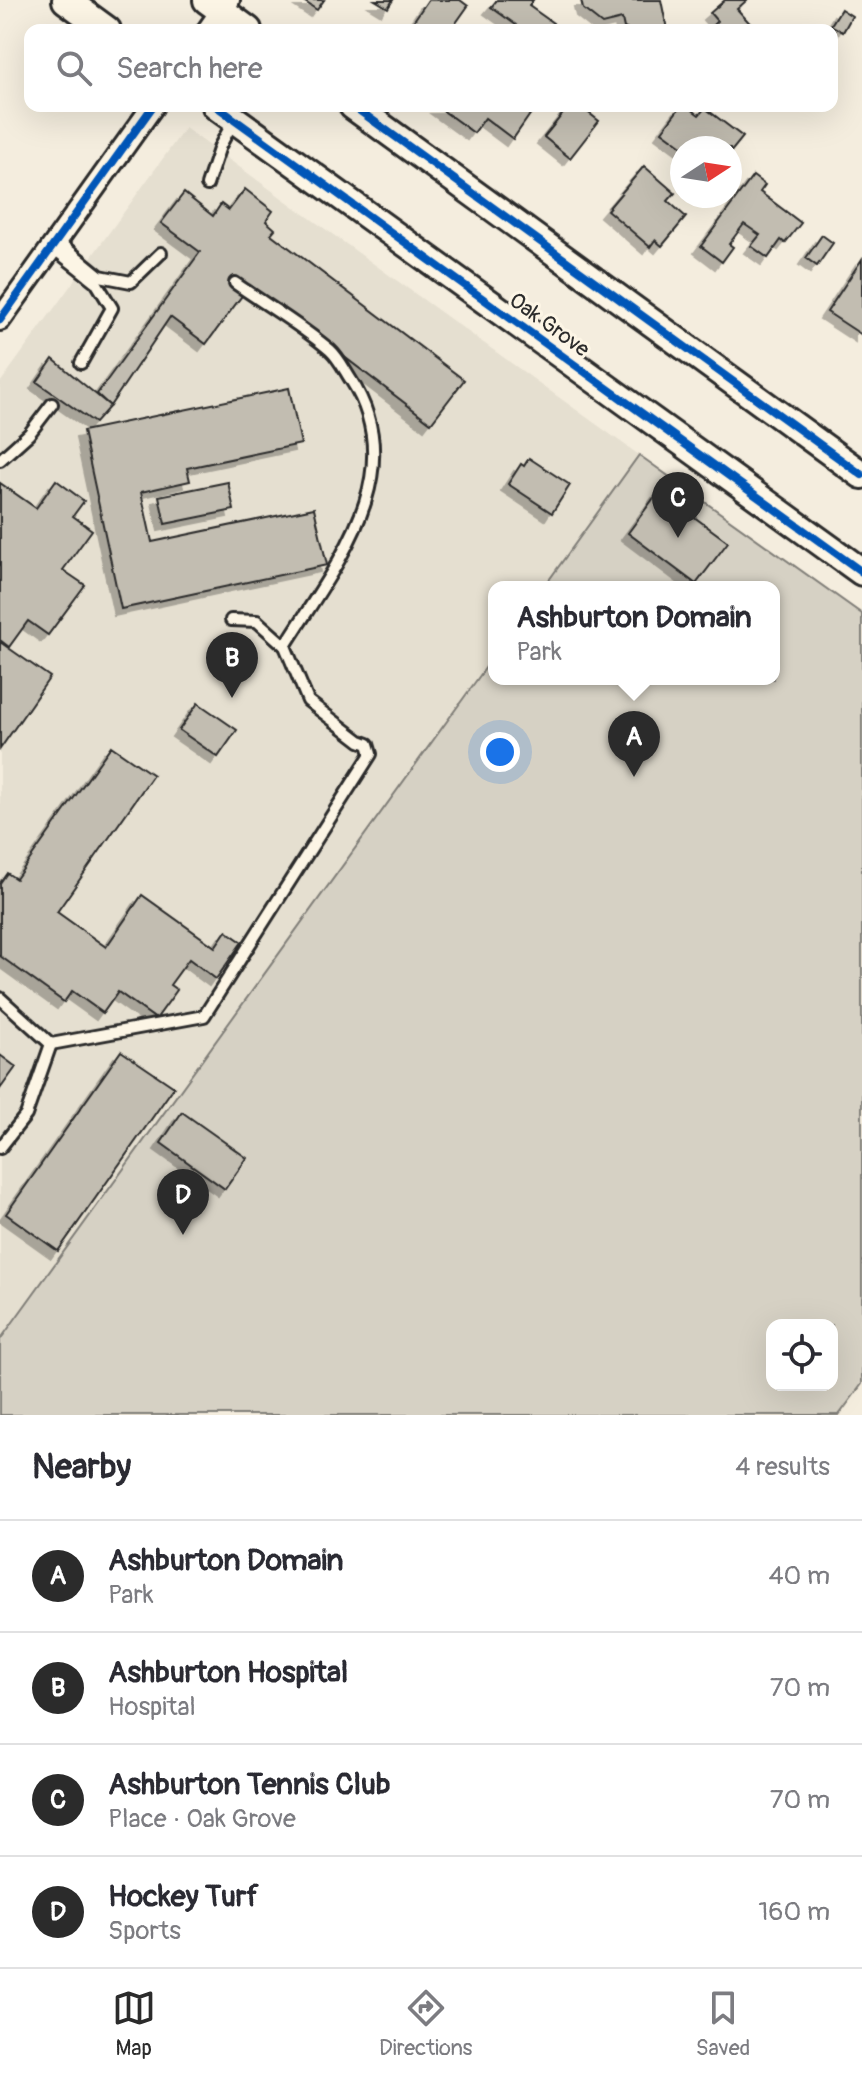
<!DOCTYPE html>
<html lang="en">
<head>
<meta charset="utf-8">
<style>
	:root { --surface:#fff; --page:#f7f7f7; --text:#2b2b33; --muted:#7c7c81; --line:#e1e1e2; --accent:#2b2b2b }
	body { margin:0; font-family:Pangolin,sans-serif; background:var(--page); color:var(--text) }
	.controls { position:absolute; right:24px; bottom:24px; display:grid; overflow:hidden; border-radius:16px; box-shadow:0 8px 32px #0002 }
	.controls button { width:72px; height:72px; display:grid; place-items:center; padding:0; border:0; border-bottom:2px solid var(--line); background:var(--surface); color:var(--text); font:40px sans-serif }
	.compass { position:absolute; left:670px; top:136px; width:72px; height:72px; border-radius:50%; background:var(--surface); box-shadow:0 8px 32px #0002; rotate:78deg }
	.you { position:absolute; left:500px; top:752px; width:28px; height:28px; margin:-20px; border:6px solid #fff; border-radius:50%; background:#1a73e8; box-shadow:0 0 0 12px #1a73e833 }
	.badge { display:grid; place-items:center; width:52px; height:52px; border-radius:50%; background:var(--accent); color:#fff; font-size:26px; font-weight:700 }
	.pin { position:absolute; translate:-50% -66px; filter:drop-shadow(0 2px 4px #0008) }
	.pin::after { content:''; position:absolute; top:42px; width:28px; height:24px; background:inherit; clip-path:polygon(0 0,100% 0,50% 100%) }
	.popup { position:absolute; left:488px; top:581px; width:292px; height:104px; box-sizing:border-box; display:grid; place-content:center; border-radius:16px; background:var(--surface); filter:drop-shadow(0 2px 6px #0005); font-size:26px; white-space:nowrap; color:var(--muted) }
	.popup b { font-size:30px; color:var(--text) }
	.popup::after { content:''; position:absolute; left:50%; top:100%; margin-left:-16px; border:16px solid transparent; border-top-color:var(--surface) }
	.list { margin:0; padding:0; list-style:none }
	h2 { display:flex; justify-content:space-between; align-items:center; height:104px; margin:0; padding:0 32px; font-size:34px }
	h2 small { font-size:26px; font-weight:400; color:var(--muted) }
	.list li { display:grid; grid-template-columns:52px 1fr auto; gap:24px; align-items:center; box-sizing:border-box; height:112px; padding:0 32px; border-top:2px solid var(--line) }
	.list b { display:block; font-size:30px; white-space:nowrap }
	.list p { margin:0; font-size:26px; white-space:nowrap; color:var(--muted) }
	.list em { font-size:26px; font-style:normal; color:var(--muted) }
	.icon { flex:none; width:44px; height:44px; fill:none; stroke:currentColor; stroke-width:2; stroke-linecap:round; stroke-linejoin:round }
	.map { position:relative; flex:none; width:862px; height:1415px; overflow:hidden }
	.search { position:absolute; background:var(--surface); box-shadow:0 8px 32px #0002; left:24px; right:24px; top:24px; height:88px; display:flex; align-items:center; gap:20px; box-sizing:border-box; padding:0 28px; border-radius:16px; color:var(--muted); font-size:30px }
	.sheet { height:552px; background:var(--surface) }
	nav { display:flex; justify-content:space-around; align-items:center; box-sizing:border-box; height:112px; border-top:2px solid var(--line); background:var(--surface); font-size:22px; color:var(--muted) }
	nav a { display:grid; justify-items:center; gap:4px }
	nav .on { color:var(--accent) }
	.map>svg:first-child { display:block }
	.built { fill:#e5dfd0 }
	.green { fill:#d6d1c4; stroke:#807e78; stroke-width:2; fill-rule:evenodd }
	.building { fill:#c2bdb1; stroke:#2b2b2b; stroke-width:2; filter:url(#shadow) }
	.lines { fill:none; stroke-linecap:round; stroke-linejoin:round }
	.service-casing { stroke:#2b2b2b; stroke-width:16 }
	.minor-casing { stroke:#2b2b2b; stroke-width:26 }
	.tertiary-casing { stroke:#2b2b2b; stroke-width:32 }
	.service { stroke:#fcf5e5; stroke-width:10 }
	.minor { stroke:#fcf5e5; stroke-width:20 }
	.tertiary { stroke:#fcf5e5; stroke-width:26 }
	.cycleway-casing { stroke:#fcf5e5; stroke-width:13 }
	.cycleway { stroke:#0057b8; stroke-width:8 }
	.labels { text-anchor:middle; stroke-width:6; stroke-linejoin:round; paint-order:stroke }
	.street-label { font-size:22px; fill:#2b2b2b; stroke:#fcf5e5 }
</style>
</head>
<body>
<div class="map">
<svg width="862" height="1415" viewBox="0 0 862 1415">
	<defs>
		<filter id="shadow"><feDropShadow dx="-7" dy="7" stdDeviation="0" flood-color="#0004"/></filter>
	</defs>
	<rect width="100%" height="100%" fill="#f4edde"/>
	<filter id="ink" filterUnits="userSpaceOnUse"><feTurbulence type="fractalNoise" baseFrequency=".0125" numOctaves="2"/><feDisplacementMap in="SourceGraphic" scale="16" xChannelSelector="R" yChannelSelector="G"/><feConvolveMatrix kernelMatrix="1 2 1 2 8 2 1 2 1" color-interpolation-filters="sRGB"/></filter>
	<g filter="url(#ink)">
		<!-- built -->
		<polygon class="built" points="185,128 639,455 544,587 494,587 494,656 0,1340 0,383"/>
		<!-- green -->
		<path class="green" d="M639,455L862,614V1384L839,1415H0V1340L494,656V679H774V587H544ZM772,1325H832V1385H772Z"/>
		<!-- building -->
		<g class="building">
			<polygon points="302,0 324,0 317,10"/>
			<polygon points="375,0 393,0 388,8"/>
			<polygon points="428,0 460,0 468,6 451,30 410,30 408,29"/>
			<polygon points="497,0 533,0 529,6 553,23 548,30 516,30 514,28 516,25 491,7"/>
			<polygon points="581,0 661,0 667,29 628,30 624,28 622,19 602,24 583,9"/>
			<polygon points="725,0 747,0 737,9 756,30 708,30 717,21 710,13"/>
			<polygon points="841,9 852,16 843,32 831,25"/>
			<polygon points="536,106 513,139 485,118 474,133 438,107"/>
			<polygon points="569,106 594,106 589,113 599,121 570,158 544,137"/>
			<polygon points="681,106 687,106 699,115 705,108 743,137 730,153 730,148 685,148 662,131"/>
			<polygon points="644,166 675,193 668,201 686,217 662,246 655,240 650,247 607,210"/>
			<polygon points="753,176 765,185 760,192 801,223 785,243 781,240 768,258 751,246 760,235 744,224 729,244 733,247 722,262 701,246"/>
			<polygon points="245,189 273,211 266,221 275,229 271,234 464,380 431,423 250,285 206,344 170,317 110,406 97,394 200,252 161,223 184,193 213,216 221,204 229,210"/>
			<polygon points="822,235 833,243 817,266 806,258"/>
			<polygon points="862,259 862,335 827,312"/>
			<polygon points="53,359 110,406 95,423 37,382"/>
			<polygon points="289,388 301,444 187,468 190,481 141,492 152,542 314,508 327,565 121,609 83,431"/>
			<polygon points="529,458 570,485 552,513 508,484 521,464 524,466"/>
			<polygon points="56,480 84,501 73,516 92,530 63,570 85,585 48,635 28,621 9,647 0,640 0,483 36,508"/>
			<polygon points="228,482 234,510 165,524 159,496"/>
			<polygon points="659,491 728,542 696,584 628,533"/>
			<polygon points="0,642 50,677 0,749"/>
			<polygon points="198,703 237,730 218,757 179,730"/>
			<polygon points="111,746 153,775 57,912 106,947 142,895 215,947 226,931 242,942 216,979 189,959 170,985 177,990 156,1019 118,992 103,1013 72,991 64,1002 0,956 0,883 7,873 16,879"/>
			<polygon points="121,1051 174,1087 58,1251 6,1214"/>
			<polygon points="0,1055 16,1067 0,1089"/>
			<polygon points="182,1112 247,1158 225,1189 161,1143"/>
		</g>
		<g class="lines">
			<!-- service casing -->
			<g class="service-casing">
				<g id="service">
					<polyline points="207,185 220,146 234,120"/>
					<polyline points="56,240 100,276 131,282 161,253"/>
					<polyline points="52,247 96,282 112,308 81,363"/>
					<polyline points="0,460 29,434 52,404"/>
					<polyline points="231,620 257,621 285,646"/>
					<path d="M0,998L51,1044L204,1016L371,754L368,744L360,741L308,701L285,646C334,567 412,474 351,380C345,371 339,358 330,350C301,325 266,305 235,283"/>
					<polyline points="0,1148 26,1115 51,1044"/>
				</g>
			</g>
			<!-- minor casing -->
			<g class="minor-casing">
				<g id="minor">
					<polyline points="208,30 229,0"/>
					<polyline points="0,320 153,106"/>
				</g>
			</g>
			<!-- tertiary casing -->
			<g class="tertiary-casing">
				<g id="tertiary">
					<polyline points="66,0 107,30"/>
					<polyline points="207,0 248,30"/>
					<polyline points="216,106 862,572"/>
					<polyline points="353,106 862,475"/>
				</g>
			</g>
			<!-- service -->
			<use href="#service" class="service"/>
			<!-- minor -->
			<use href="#minor" class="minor"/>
			<!-- tertiary -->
			<use href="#tertiary" class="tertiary"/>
			<!-- cycleway casing -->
			<g class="cycleway-casing">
				<g id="cycleway">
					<polyline points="216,106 862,572"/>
					<polyline points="353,106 862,475"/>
					<polyline points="0,320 153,106"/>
				</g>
			</g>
			<!-- cycleway -->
			<use href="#cycleway" class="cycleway"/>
		</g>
	</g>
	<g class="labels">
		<!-- street labels -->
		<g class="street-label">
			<text transform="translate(550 324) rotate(36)" y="8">Oak Grove</text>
		</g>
	</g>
</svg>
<div class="controls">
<button><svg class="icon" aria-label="locate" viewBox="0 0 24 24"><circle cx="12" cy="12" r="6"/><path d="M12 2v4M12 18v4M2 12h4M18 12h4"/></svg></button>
</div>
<svg class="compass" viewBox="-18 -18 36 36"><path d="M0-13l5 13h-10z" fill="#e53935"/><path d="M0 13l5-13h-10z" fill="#7c7c81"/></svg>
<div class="you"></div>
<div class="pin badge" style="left:634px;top:777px">A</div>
<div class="popup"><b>Ashburton Domain</b>Park</div>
<div class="pin badge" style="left:232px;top:698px">B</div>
<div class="pin badge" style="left:678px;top:538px">C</div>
<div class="pin badge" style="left:183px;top:1235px">D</div>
<div class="search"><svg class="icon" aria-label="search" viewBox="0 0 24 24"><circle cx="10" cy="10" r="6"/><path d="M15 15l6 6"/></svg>Search here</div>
</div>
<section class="sheet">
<h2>Nearby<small>4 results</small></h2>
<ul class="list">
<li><span class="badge">A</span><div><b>Ashburton Domain</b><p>Park</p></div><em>40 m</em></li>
<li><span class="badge">B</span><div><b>Ashburton Hospital</b><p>Hospital</p></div><em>70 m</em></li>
<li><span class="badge">C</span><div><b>Ashburton Tennis Club</b><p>Place · Oak Grove</p></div><em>70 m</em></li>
<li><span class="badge">D</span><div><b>Hockey Turf</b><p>Sports</p></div><em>160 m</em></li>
</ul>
</section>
<nav>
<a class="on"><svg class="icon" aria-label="map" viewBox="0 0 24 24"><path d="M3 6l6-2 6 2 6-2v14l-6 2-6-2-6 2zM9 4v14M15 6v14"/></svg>Map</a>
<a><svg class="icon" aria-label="directions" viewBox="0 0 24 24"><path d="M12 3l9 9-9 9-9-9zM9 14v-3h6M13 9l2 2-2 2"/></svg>Directions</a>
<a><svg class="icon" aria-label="saved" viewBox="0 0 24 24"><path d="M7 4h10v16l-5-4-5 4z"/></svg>Saved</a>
</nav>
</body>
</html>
